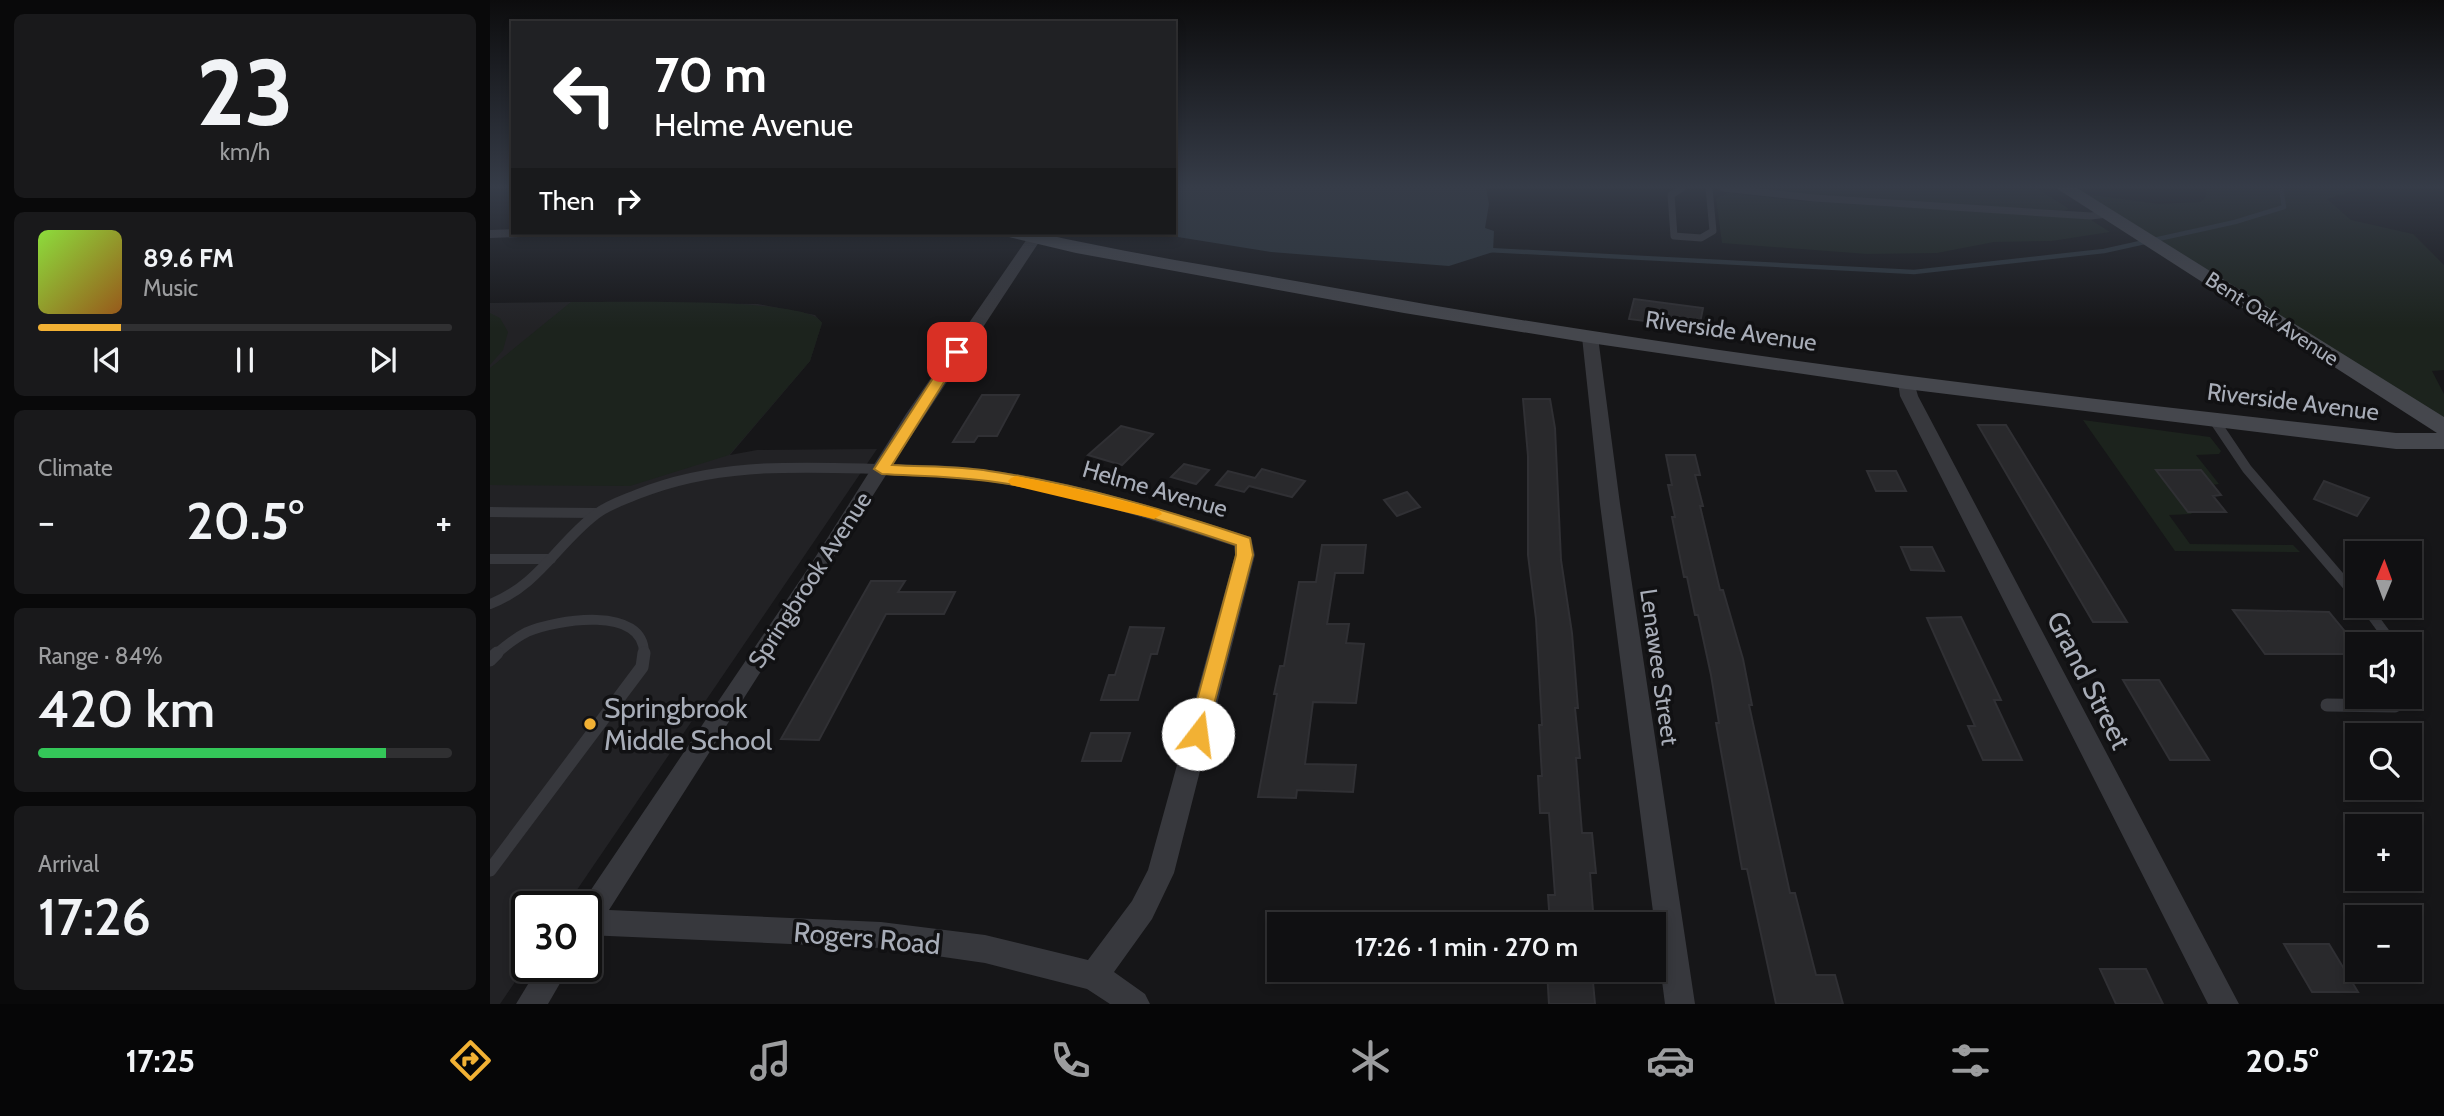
<!DOCTYPE html>
<meta charset="utf-8">
<style>
:root{--surface:#101012;--page:#19191b;--text:#f1f3f6;--muted:#9c9d9f;--line:#303032;--accent:#f2b134}
body{margin:0;font-family:Cabin,sans-serif;background:var(--page);color:var(--text);height:100vh;display:flex;flex-direction:column;font-size:26px;white-space:nowrap}
*{box-sizing:border-box;margin:0}
p{font-size:23px;color:var(--muted)}
.icon{flex:none;width:38px;height:38px;fill:none;stroke:currentColor;stroke-width:2;stroke-linecap:round;stroke-linejoin:round}
.map{position:relative;flex:1;overflow:hidden}
.drawer{display:flex;flex-direction:column;gap:14px;padding:14px;background:#09090a;width:490px}
.drawer>*{flex:none}
.top-card{position:absolute;left:21px;top:21px;width:665px;height:214px;border-radius:0px;box-shadow:0 4px 10px #0003,0 0 0 2px var(--line);background:#202124;color:#fff;overflow:hidden}
.needle{width:46px;rotate:1deg}
.buttons{position:absolute;left:1855px;top:541px;display:grid;gap:14px}
.buttons a{display:grid;place-items:center;width:77px;height:77px;border-radius:0px;background:var(--surface);box-shadow:0 4px 10px #0003,0 0 0 2px var(--line);font-size:35px}
.speed{position:absolute;left:21px;top:891px;display:flex;gap:14px;font-size:35px;font-weight:700;text-align:center}
.speed>*{display:grid;place-content:center;width:91px;height:91px;border-radius:50%;background:var(--surface);box-shadow:0 4px 10px #0003,0 0 0 2px var(--line);line-height:1}
.speed .limit{border:4px solid #111;border-radius:10px;background:#fff;color:#111}
.pin{position:absolute;display:grid;place-items:center;width:60px;height:60px;color:#fff;margin:-30px;border-radius:14px;box-shadow:0 4px 10px #0006}
.me{position:absolute;width:77px;margin:-38px;rotate:15deg;stroke-linejoin:round;filter:drop-shadow(0 0 5px #0008)}
.turn{display:flex;align-items:center;gap:24px;height:147px;padding:0 28px;font-size:32px}
.turn .icon{width:91px;height:91px;stroke-width:2.5}
.turn b{display:block;font-size:49px;line-height:60px}
.then{display:flex;align-items:center;height:66px;padding:0 28px;background:#0003;gap:14px;font-size:26px}
.big{font-size:52px;font-weight:600;line-height:1.1}
.drawer .tile{flex:1;display:flex;flex-direction:column;justify-content:center;gap:10px;min-width:0;padding:0 24px;border-radius:10px;background:var(--page)}
.drawer .dial{align-items:center;gap:0}
.dial b{font-size:91px;line-height:1}
.song{display:flex;align-items:center;gap:21px}
.cover{width:84px;height:84px;border-radius:10px;background:linear-gradient(135deg,hsl(90 70% 55%),hsl(30 70% 35%))}
.played{height:7px;border-radius:4px;background:linear-gradient(90deg,var(--accent) 20%,var(--line) 20%)}
.keys{display:flex;justify-content:space-around;direction:ltr}
.heat{display:flex;justify-content:space-between;align-items:center;font-size:38px;direction:ltr}
.charge{height:10px;border-radius:5px;background:linear-gradient(90deg,#34c759 84%,var(--line) 0)}
.trip{position:absolute;left:777px;top:912px;width:399px;height:70px;border-radius:0px;background:var(--surface);box-shadow:0 4px 10px #0003,0 0 0 2px var(--line);font-weight:600;line-height:70px;text-align:center}
.tab-bar{display:flex;height:112px;justify-content:space-around;align-items:center;background:#060607;color:var(--muted)}
.tab-bar .icon{width:49px;height:49px}
.tab-bar .selected{color:var(--accent)}
.tab-bar b{font-size:32px;color:var(--text)}
main{display:flex;flex:1;min-height:0}
.map>svg:first-child{display:block}
</style>
<main>
<section class="drawer">
<div class="tile dial"><b>23</b><p>km/h</p></div>
<div class="tile">
<div class="song"><i class="cover"></i><div><b>89.6 FM</b><p>Music</p></div></div>
<div class="played"></div>
<div class="keys"><svg class="icon" aria-label="previous" viewBox="0 0 24 24"><path d="M18 5L8 12l10 7zM5 5v14"/></svg><svg class="icon" aria-label="pause" viewBox="0 0 24 24"><path d="M8 5v14M16 5v14"/></svg><svg class="icon" aria-label="next" viewBox="0 0 24 24"><path d="M6 5l10 7-10 7zM19 5v14"/></svg></div>
</div>
<div class="tile"><p>Climate</p>
<div class="heat"><a>−</a><b class="big">20.5°</b><a>+</a></div>
</div>
<div class="tile"><p>Range · 84%</p><b class="big">420 km</b><div class="charge"></div></div>
<div class="tile"><p>Arrival</p><b class="big">17:26</b></div>
</section>
<div class="map">
<svg width="1954" height="1004" viewBox="0 0 1954 1004">
<rect width="100%" height="100%" fill="#161618"/>
<path fill="#222225" d="M 81,302 L 268,304 L 325,315 L 332,323 L 320,361 L 240,455 L 267,450 L 387,449 L 76,906 L 37,906 L 37,964 L 10,1004 L 0,1004 L 0,303 Z"/>
<g fill="#1c231d">
<path d="M 1256,188 L 1547,188 L 1579,209 L 1572,211 C 1467,204 1361,200 1256,188 Z"/>
<path d="M 1716,188 L 1873,188 L 1837,199 L 1861,220 L 1923,234 L 1954,265 L 1954,370 L 1942,371 L 1954,394 L 1954,420 L 1596,194 L 1669,204 L 1711,202 L 1716,196 Z"/>
<path d="M 1238,193 L 1310,201 L 1598,218 L 1620,232 L 1562,241 L 1504,242 L 1447,253 L 1377,254 L 1232,243 L 1226,198 Z"/>
<path d="M 81,302 C 116,303 321,296 332,323 L 320,361 L 239,455 L 140,486 L 0,485 L 0,368 Z"/>
<path d="M 0,313 L 10,318 L 18,332 L 13,350 L 0,365 Z"/>
<path d="M 1593,420 L 1720,437 L 1731,451 L 1729,454 L 1706,455 L 1729,484 L 1722,485 L 1711,470 L 1667,470 L 1702,514 L 1679,515 L 1700,544 L 1803,545 L 1810,552 L 1685,551 Z"/>
</g>
<path fill="#2c353c" d="M 684,188 L 996,188 L 999,204 L 995,228 L 1004,231 L 1003,252 L 959,266 L 781,252 L 663,233 L 684,233 Z"/>
<g fill="none" stroke-linecap="round" stroke-linejoin="round">
<path stroke="#2c353c" stroke-width="4.5" d="M 998,250 L 1424,272 L 1614,251 L 1745,222 L 1794,207 L 1791,188"/>
</g>
<g fill="#29292c" stroke="#303034" stroke-width="2">
<path d="M 1144,299 L 1213,308 L 1209,328 L 1139,319 Z"/>
<path d="M 492,395 L 529,395 L 507,436 L 488,436 L 484,442 L 463,442 Z"/>
<path d="M 1033,399 L 1060,399 L 1065,428 L 1071,560 L 1082,633 L 1088,708 L 1085,708 L 1090,758 L 1086,758 L 1092,833 L 1102,833 L 1106,873 L 1100,873 L 1104,924 L 1060,924 L 1058,895 L 1065,895 L 1059,813 L 1050,813 L 1048,776 L 1052,776 L 1049,725 L 1052,725 L 1046,619 L 1038,555 L 1038,456 Z"/>
<path d="M 1488,425 L 1516,425 L 1637,622 L 1603,622 Z"/>
<path d="M 631,426 L 663,434 L 632,465 L 598,455 Z"/>
<path d="M 1176,455 L 1205,455 L 1210,475 L 1205,475 L 1213,506 L 1210,506 L 1230,590 L 1233,590 L 1253,659 L 1262,705 L 1259,705 L 1300,893 L 1305,893 L 1326,975 L 1345,975 L 1353,1004 L 1286,1004 L 1257,869 L 1252,869 L 1226,723 L 1229,723 L 1221,675 L 1208,615 L 1205,615 L 1197,577 L 1194,577 L 1182,517 L 1185,517 L 1178,485 L 1182,485 Z"/>
<path d="M 694,464 L 719,470 L 706,484 L 681,477 Z"/>
<path d="M 772,469 L 815,481 L 802,497 L 759,486 L 754,492 L 726,485 L 738,471 L 765,478 Z"/>
<path d="M 1666,470 L 1711,470 L 1731,495 L 1723,496 L 1736,512 L 1698,512 Z"/>
<path d="M 1377,471 L 1406,471 L 1416,491 L 1386,491 Z"/>
<path d="M 1834,481 L 1879,498 L 1867,516 L 1824,499 Z"/>
<path d="M 917,492 L 930,507 L 907,516 L 894,500 Z"/>
<path d="M 832,545 L 876,545 L 873,573 L 845,573 L 837,624 L 859,624 L 856,643 L 874,644 L 866,703 L 823,702 L 815,764 L 866,765 L 863,792 L 807,790 L 806,798 L 768,797 L 787,694 L 784,694 L 790,666 L 794,666 L 809,582 L 826,582 Z"/>
<path d="M 1411,547 L 1442,547 L 1454,571 L 1421,570 Z"/>
<path d="M 381,581 L 415,581 L 408,592 L 465,592 L 454,614 L 396,614 L 329,740 L 291,739 Z"/>
<path d="M 1743,610 L 1839,612 L 1867,646 L 1867,654 L 1775,654 Z"/>
<path d="M 1471,617 L 1511,700 L 1504,700 L 1532,760 L 1493,760 L 1478,726 L 1485,726 L 1437,618 Z"/>
<path d="M 640,627 L 674,628 L 667,654 L 661,654 L 648,700 L 611,700 L 619,675 L 625,675 Z"/>
<path d="M 1633,680 L 1669,680 L 1719,760 L 1680,760 Z"/>
<path d="M 601,733 L 640,733 L 631,761 L 592,761 Z"/>
<path d="M 1794,944 L 1839,944 L 1868,992 L 1822,992 Z"/>
<path d="M 1610,969 L 1656,969 L 1673,1004 L 1626,1004 Z"/>
<path d="M 1057,971 L 1102,971 L 1105,1004 L 1059,1004 Z"/>
</g>
<g fill="none" stroke-linecap="round" stroke-linejoin="round">
<g stroke="#37383d" stroke-width="7">
<path d="M 1192,188 L 1181,195 L 1184,236 L 1211,238 L 1223,231 L 1219,188"/>
<path d="M 1233,188 L 1324,198 L 1601,216 L 1618,214"/>
</g>
<g stroke="#37383d" stroke-width="10">
<path d="M 1724,420 L 1757,469 L 1867,597"/>
<path d="M 0,512 L 106,513"/>
<path d="M 0,559 L 61,559"/>
<path d="M 0,604 C 48,586 67,544 105,515 C 117,505 134,500 148,494 C 227,462 309,467 392,469"/>
<path d="M 1875,606 L 1903,644"/>
<path d="M 5,655 C 15,646 25,638 37,632 C 65,620 156,604 154,655"/>
</g>
<g stroke="#37383d" stroke-width="13">
<path d="M 0,660 L 7,653"/>
<path d="M 1837,705 L 1905,706 L 1927,693 L 1920,676"/>
<path d="M 0,870 L 152,667 L 154,653"/>
</g>
<g fill="#37383d" fill-rule="evenodd">
<path d="M 23,229 L 23,233 L 38,233 L 31,237 L 0,238 L 0,230 Z"/>
<path d="M 544,235 L 551,239 L 403,464 C 430,465 457,465 484,468 C 579,479 671,509 761,537 L 765,555 L 684,873 L 662,919 L 624,972 L 655,994 L 660,1004 L 620,1004 L 597,989 L 495,963 L 391,948 L 96,935 L 96,906 L 90,906 L 321,564 L 416,414 L 539,236 ZM 396,475 C 427,477 458,476 488,480 C 576,492 660,519 744,546 L 745,555 L 658,870 L 642,901 L 598,960 L 495,935 L 391,922 L 119,910 Z"/>
<path d="M 1100,332 L 1108,337 L 1130,504 L 1205,1004 L 1175,1004 L 1110,504 L 1092,337 Z"/>
<path d="M 1416,377 L 1424,382 L 1428,396 L 1749,1004 L 1718,1004 L 1410,396 L 1408,382 Z"/>
<path d="M 49,966 L 80,966 L 58,1004 L 26,1004 Z"/>
</g>
<path fill="#45474d" fill-rule="evenodd" d="M 1566,188 L 1587,188 L 1954,417 L 1954,449 L 1906,449 L 1800,436 L 1416,389 L 1100,343 L 914,313 L 586,253 L 519,237 L 517,233 L 549,233 C 643,254 739,269 834,286 C 1189,351 1548,394 1906,433 L 1947,433 Z"/>
</g>
<linearGradient id="sky" x2="0" y2="1"><stop stop-color="#0c0c0d"/><stop offset="0.57" stop-color="#363c48"/><stop offset="1" stop-color="#363c48" stop-opacity="0"/></linearGradient>
<rect width="1954" height="328" fill="url(#sky)"/>
<path fill="#f2b134" stroke="#9d7322" stroke-width="2" d="M 467,348 L 473,352 L 402,465 C 434,467 467,466 499,471 C 588,484 676,510 760,538 L 763,555 L 715,739 L 708,742 L 701,739 L 698,734 L 746,555 L 746,545 C 666,518 582,492 498,481 C 463,476 427,476 392,474 L 384,469 L 460,352 Z"/>
<path fill="#f59e0b" d="M 526,476 L 575,486 L 669,510 L 672,514 L 664,519 L 521,485 L 518,481 L 521,478 Z"/>
<circle fill="#f2b134" stroke="#111113" stroke-width="2.5" cx="100" cy="724" r="7"/>
<g text-anchor="middle" stroke-width="7" stroke-linejoin="round" paint-order="stroke">
<g font-size="21" fill="#a8adb8" stroke="#111113">
<text transform="translate(1782 319) rotate(33)" y="7">Bent Oak Avenue</text>
</g>
<g font-size="24" fill="#a8adb8" stroke="#111113">
<text transform="translate(1241 331) rotate(8)" y="8">Riverside Avenue</text>
<text transform="translate(1803 402) rotate(7)" y="8">Riverside Avenue</text>
<text transform="translate(665 489) rotate(16)" y="8">Helme Avenue</text>
<text transform="translate(320 580) rotate(-57)" y="8">Springbrook Avenue</text>
<text transform="translate(1169 667) rotate(82)" y="8">Lenawee Street</text>
</g>
<g font-size="28" fill="#a8adb8" stroke="#111113">
<text transform="translate(1599 680) rotate(63)" y="10">Grand Street</text>
<text transform="translate(377 938) rotate(5)" y="10">Rogers Road</text>
</g>
<g font-size="28" fill="#a8adb8" stroke="#111113" text-anchor="start">
<text x="114" y="718">Springbrook<tspan x="114" dy="32">Middle School</tspan></text>
</g>
</g>
</svg>
<div class="buttons">
<a><svg class="needle" viewBox="-14 -14 28 28"><path d="M0-13l5 13h-10z" fill="#e53935"/><path d="M0 13l5-13h-10z" fill="#9c9d9f"/></svg></a>
<a><svg class="icon" aria-label="sound" viewBox="0 0 24 24"><path d="M4 9h4l5-4v14l-5-4H4zM17 9q2 3 0 6"/></svg></a>
<a><svg class="icon" aria-label="search" viewBox="0 0 24 24"><circle cx="10" cy="10" r="6"/><path d="M15 15l6 6"/></svg></a>
<a>+</a>
<a>−</a>
</div>
<div class="speed"><div class="limit">30</div></div>
<div class="pin" style="left:467px;top:352px;background:#d93025"><svg class="icon" aria-label="arrive" viewBox="0 0 24 24"><path d="M6 21V4h12l-3 4 3 4H6"/></svg></div>
<svg class="me" style="left:708px;top:734px" viewBox="-20 -20 40 40"><circle r="19" fill="#fff"/><path d="M0-13L10 11 0 6-10 11z" fill="#f2b134"/></svg>
<div class="trip">17:26 · 1 min · 270 m</div>
<div class="top-card">
<div class="turn"><svg class="icon" aria-label="left" viewBox="0 0 24 24"><path d="M17 20v-9H6M10 6l-5 5 5 5"/></svg><div><b>70 m</b>Helme Avenue</div></div>
<div class="then">Then<svg class="icon" aria-label="right" viewBox="0 0 24 24"><path d="M7 20v-9h11M14 6l5 5-5 5"/></svg></div>
</div>
</div>
</main>
<nav class="tab-bar">
<b>17:25</b>
<svg class="icon selected" aria-label="directions" viewBox="0 0 24 24"><path d="M12 3l9 9-9 9-9-9zM9 14v-3h6M13 9l2 2-2 2"/></svg>
<svg class="icon" aria-label="music" viewBox="0 0 24 24"><path d="M9 18V5l10-2v13"/><circle cx="6" cy="18" r="3"/><circle cx="16" cy="16" r="3"/></svg>
<svg class="icon" aria-label="phone" viewBox="0 0 24 24"><path d="M5 4h4l2 5-3 2q2 4 5 5l2-3 5 2v4C11 20 4 13 5 4z"/></svg>
<svg class="icon" aria-label="climate" viewBox="0 0 24 24"><path d="M12 3v18M4 7l16 10M4 17L20 7"/></svg>
<svg class="icon" aria-label="car" viewBox="0 0 24 24"><path d="M5 17H2v-5l4-1 3-4h7l3 4 3 1v5h-3M9 17h6M6 11h13"/><circle cx="7" cy="17" r="2"/><circle cx="17" cy="17" r="2"/></svg>
<svg class="icon" aria-label="filters" viewBox="0 0 24 24"><path d="M4 7h16M4 17h16"/><circle cx="9" cy="7" r="2"/><circle cx="15" cy="17" r="2"/></svg>
<b>20.5°</b>
</nav>
